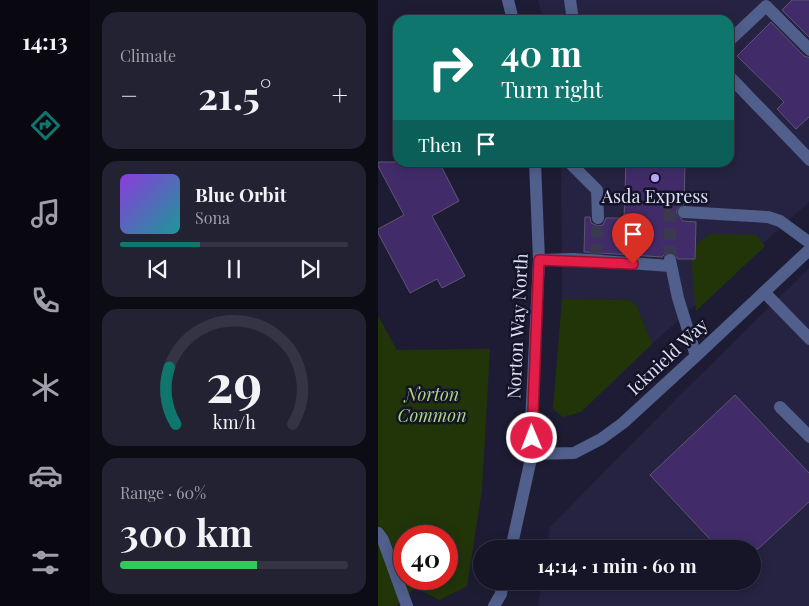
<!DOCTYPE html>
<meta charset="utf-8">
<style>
:root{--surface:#161527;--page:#232233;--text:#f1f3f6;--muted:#9e9fa7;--line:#353444;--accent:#0f766e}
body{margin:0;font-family:"Playfair Display",serif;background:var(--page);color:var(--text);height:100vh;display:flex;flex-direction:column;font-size:19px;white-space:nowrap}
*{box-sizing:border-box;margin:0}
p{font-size:16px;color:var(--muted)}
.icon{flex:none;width:28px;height:28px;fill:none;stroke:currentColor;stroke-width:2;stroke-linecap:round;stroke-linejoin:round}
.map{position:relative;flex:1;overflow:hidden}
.drawer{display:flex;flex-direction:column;gap:12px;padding:12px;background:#0c0c15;width:288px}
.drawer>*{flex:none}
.top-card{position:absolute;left:15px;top:15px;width:341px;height:152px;border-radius:15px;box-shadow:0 2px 12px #0003,0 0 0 1px var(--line);background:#0f766e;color:#fff;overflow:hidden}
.speed{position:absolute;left:15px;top:525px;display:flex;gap:10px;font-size:25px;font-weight:700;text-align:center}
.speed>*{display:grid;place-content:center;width:65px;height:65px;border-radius:50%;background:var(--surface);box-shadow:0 2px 12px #0003,0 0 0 1px var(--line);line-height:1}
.speed .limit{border:8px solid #d22;background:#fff;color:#111}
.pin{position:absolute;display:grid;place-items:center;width:42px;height:42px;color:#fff;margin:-51px -21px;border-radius:50% 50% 50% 0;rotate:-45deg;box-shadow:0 0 5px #0007}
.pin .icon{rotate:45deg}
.me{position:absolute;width:55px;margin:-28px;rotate:359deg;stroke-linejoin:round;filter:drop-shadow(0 0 4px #0008)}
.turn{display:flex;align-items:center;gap:18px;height:105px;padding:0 25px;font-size:22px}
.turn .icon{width:65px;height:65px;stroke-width:2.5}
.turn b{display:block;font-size:35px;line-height:42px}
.then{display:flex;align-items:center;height:48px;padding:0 25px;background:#0003;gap:10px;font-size:19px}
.big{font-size:38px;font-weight:700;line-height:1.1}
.drawer .tile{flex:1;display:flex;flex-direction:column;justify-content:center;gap:8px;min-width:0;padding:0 18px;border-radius:15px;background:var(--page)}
.drawer .dial{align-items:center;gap:0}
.dial svg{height:130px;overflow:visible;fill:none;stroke:var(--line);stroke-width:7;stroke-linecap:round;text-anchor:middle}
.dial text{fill:var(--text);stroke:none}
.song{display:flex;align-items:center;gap:15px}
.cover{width:60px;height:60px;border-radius:8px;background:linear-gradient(135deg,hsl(270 70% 55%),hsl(180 70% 35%))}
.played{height:5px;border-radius:2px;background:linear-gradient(90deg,var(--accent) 35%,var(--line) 35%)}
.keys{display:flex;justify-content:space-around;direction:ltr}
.heat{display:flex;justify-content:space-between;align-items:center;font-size:28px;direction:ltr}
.charge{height:8px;border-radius:4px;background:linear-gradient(90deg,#34c759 60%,var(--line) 0)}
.trip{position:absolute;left:95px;top:540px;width:288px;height:50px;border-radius:25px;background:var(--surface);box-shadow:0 2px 12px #0003,0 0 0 1px var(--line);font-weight:700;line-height:50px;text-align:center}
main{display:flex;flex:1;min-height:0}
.menu{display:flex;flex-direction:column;width:90px;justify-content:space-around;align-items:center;background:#090810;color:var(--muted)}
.menu .icon{width:35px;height:35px}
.menu .on{color:var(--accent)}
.menu b{font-size:22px;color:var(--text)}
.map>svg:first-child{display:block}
</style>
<main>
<nav class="menu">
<b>14:13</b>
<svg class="icon on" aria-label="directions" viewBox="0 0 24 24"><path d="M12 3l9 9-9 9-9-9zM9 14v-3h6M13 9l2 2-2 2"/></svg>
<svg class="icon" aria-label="music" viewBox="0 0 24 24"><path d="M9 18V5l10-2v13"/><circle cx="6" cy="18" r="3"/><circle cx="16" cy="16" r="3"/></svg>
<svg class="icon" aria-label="phone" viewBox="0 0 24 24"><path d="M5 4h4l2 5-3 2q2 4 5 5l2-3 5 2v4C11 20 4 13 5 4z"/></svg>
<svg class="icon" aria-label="climate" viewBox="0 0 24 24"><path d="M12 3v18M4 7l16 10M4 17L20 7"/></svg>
<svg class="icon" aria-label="car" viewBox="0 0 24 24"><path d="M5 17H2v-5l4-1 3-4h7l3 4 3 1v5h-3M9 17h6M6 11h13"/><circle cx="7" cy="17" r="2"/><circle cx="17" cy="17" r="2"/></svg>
<svg class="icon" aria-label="filters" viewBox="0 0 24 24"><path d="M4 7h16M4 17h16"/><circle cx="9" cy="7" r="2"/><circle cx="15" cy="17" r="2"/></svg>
</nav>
<section class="drawer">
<div class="tile"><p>Climate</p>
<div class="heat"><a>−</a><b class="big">21.5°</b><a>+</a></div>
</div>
<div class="tile">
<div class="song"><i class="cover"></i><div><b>Blue Orbit</b><p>Sona</p></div></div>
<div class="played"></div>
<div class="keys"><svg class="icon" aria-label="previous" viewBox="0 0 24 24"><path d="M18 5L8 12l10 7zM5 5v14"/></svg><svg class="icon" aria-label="pause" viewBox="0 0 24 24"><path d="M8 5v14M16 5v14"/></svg><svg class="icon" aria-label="next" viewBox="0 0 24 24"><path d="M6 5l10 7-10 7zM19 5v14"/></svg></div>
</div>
<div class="tile dial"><svg viewBox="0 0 100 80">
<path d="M14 69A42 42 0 1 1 86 69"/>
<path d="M14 69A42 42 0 0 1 10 34" stroke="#0f766e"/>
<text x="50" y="56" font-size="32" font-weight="700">29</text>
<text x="50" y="72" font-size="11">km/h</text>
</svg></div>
<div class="tile"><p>Range · 60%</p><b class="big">300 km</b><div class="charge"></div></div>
</section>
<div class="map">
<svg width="432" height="606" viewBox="0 0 432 606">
<rect width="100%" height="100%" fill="#1d1c34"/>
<g fill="#252341">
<path d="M 160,0 L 431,0 L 431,202 L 274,344 L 258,304 L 251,300 L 184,299 L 183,163 L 351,162 L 351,20 L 165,20 Z"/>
<path d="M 431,268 L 431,606 L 160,606 L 164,581 L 374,581 L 374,549 L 169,549 L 172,527 L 303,394 Z"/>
</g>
<g fill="#223509" fill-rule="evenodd">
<path d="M 332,234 L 378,235 L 387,246 L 318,311 L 312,249 Z"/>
<path d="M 184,299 L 251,300 L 258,304 L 274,344 L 203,412 L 185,417 L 175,409 Z"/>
<path d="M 0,316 L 19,350 L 112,349 L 104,490 L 89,586 L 62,600 L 37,588 L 18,606 L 0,606 ZM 26,536 L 69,536 L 69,579 L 26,579 Z"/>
</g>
<g fill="#412c69" stroke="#5d5571">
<path d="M 414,0 L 432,0 L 432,38 L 404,10 Z"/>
<path d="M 393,22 L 426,56 L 432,58 L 432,116 L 418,129 L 399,109 L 406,102 L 359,56 Z"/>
<path d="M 0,162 L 61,162 L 81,201 L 54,216 L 87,276 L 64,288 L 59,279 L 32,293 L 0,233 L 0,229 L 26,215 L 0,166 Z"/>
<path d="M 248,163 L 307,164 L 306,204 L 300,207 L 298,212 L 305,221 L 318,222 L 317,259 L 300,259 L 294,252 L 287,254 L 284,257 L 206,252 L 207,217 L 212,217 L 213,223 L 220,226 L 225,225 L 228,218 L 246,218 Z"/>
<path d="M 357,395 L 432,474 L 432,501 L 380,549 L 341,549 L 272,475 Z"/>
</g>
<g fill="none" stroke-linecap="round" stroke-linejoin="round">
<g stroke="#3a3950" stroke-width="12" stroke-dasharray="12 6" stroke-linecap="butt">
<path d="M 218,256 L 220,218"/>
<path d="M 292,258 L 292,211 L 306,212"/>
</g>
<g stroke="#505f8b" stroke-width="12">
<path d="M 130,0 L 135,20"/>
<path d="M 192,0 L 195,20"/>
<path d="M 351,41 L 388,6 L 432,50"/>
<path d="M 351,76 L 432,160"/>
<path d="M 191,162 L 219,190 L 220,218"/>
<path d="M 306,212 L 390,217 L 402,221 L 432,243"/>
<path d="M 161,260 L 196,259 L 292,266"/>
<path d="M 292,260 L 300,298 L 318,356"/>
<path d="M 386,292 L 432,339"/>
<path d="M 402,407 L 432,437"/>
<path d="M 154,454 L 196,453 L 223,439 L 245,423 L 318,356 L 432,249"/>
<path d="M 0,533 L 5,540 L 29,606"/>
<path d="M 133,549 L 154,454 L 153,423 L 161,260 L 157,162"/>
<path d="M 116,606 L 123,594 L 125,581"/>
</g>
</g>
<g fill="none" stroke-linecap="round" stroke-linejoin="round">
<defs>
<path id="route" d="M 154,438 L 161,260 L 255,264"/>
</defs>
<use href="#route" stroke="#92132f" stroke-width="12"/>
<use href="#route" stroke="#e11d48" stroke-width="9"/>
</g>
<circle fill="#b9aaf7" stroke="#14132a" stroke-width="2" cx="277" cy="178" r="5"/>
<g text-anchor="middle" stroke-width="5" stroke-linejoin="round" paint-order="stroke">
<g font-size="18" fill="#dfe0f0" stroke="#14132a">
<text x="277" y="203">Asda Express</text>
</g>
<g font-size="18" fill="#dfe0f0" stroke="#14132a">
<text transform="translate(140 326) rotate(-87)" y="6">Norton Way North</text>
<text transform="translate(290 357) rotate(-43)" y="6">Icknield Way</text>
</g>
<g font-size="18" font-style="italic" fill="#a9d778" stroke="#14132a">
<text x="54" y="401">Norton<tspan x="54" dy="21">Common</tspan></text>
</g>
</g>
</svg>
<div class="speed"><div class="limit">40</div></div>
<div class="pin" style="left:255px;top:264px;background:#d93025"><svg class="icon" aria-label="arrive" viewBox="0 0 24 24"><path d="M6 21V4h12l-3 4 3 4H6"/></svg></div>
<svg class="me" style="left:154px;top:438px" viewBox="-20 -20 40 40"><circle r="17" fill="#e11d48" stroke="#fff" stroke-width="3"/><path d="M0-11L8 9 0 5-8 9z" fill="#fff"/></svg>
<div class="trip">14:14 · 1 min · 60 m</div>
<div class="top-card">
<div class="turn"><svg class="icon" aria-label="right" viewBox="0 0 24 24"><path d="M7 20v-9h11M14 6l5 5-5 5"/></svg><div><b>40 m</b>Turn right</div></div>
<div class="then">Then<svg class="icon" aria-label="arrive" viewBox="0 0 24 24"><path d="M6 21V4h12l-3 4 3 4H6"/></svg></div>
</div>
</div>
</main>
